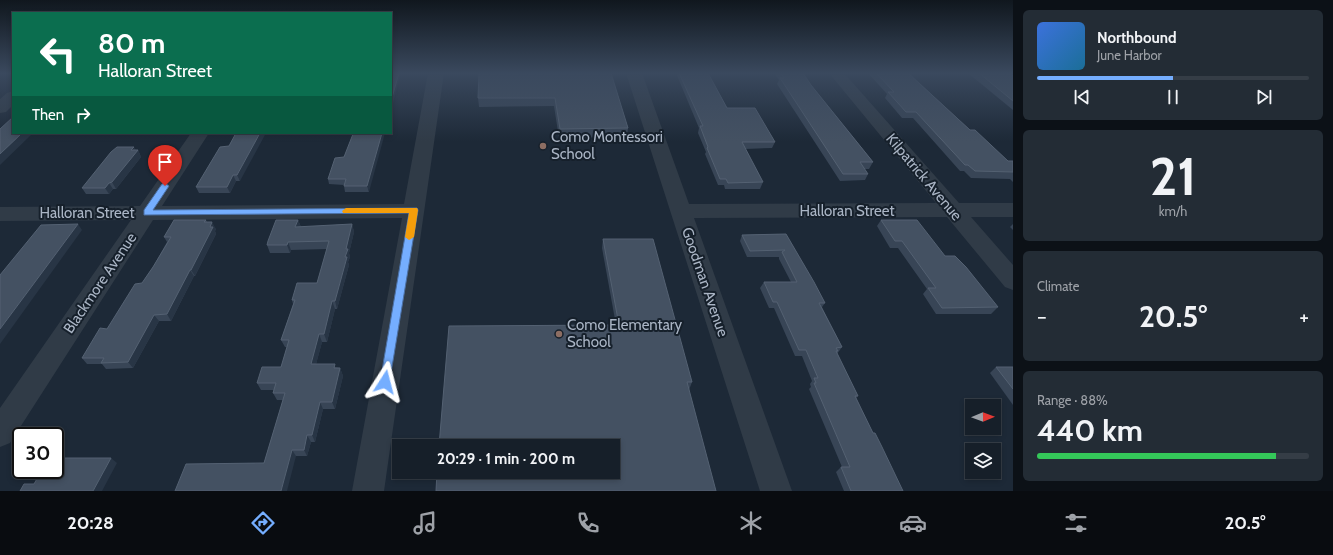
<!DOCTYPE html>
<meta charset="utf-8">
<style>
:root{--surface:#161f29;--page:#232c35;--text:#f1f3f6;--muted:#9ea2a8;--line:#353d46;--accent:#75aeff}
body{margin:0;font-family:Cabin,sans-serif;background:var(--page);color:var(--text);height:100vh;display:flex;flex-direction:column;font-size:15px;white-space:nowrap}
*{box-sizing:border-box;margin:0}
p{font-size:13px;color:var(--muted)}
.icon{flex:none;width:22px;height:22px;fill:none;stroke:currentColor;stroke-width:2;stroke-linecap:round;stroke-linejoin:round}
.map{position:relative;flex:1;overflow:hidden}
.side{display:flex;flex-direction:column;gap:10px;padding:10px;background:#0c1117;width:320px}
.side>*{flex:none}
.banner{position:absolute;left:12px;top:12px;width:380px;height:122px;border-radius:0px;box-shadow:0 2px 6px #0003,0 0 0 1px var(--line);background:#0b6e4f;color:#fff;overflow:hidden}
.needle{width:26px;rotate:89deg}
.tools{position:absolute;left:965px;top:399px;display:grid;gap:8px}
.tools a{display:grid;place-items:center;width:36px;height:36px;border-radius:0px;background:var(--surface);box-shadow:0 2px 6px #0003,0 0 0 1px var(--line);font-size:20px}
.speed{position:absolute;left:12px;top:427px;display:flex;gap:8px;font-size:20px;font-weight:700;text-align:center}
.speed>*{display:grid;place-content:center;width:52px;height:52px;border-radius:50%;background:var(--surface);box-shadow:0 2px 6px #0003,0 0 0 1px var(--line);line-height:1}
.speed .limit{border:2px solid #111;border-radius:6px;background:#fff;color:#111}
.pin{position:absolute;display:grid;place-items:center;width:34px;height:34px;color:#fff;margin:-41px -17px;border-radius:50% 50% 50% 0;rotate:-45deg;box-shadow:0 0 4px #0007}
.pin .icon{rotate:45deg}
.me{position:absolute;width:44px;margin:-22px;rotate:9deg;stroke-linejoin:round;filter:drop-shadow(0 0 3px #0008)}
.turn{display:flex;align-items:center;gap:14px;height:84px;padding:0 20px;font-size:18px}
.turn .icon{width:52px;height:52px;stroke-width:2.5}
.turn b{display:block;font-size:28px;line-height:34px}
.then{display:flex;align-items:center;height:38px;padding:0 20px;background:#0003;gap:8px;font-size:15px}
.big{font-size:30px;font-weight:800;line-height:1.1}
.side .tile{flex:1;display:flex;flex-direction:column;justify-content:center;gap:6px;min-width:0;padding:0 14px;border-radius:6px;background:var(--page)}
.side .dial{align-items:center;gap:0}
.dial b{font-size:52px;line-height:1}
.song{display:flex;align-items:center;gap:12px}
.cover{width:48px;height:48px;border-radius:6px;background:linear-gradient(135deg,hsl(220 70% 55%),hsl(200 70% 35%))}
.played{height:4px;border-radius:2px;background:linear-gradient(90deg,var(--accent) 50%,var(--line) 50%)}
.keys{display:flex;justify-content:space-around;direction:ltr}
.heat{display:flex;justify-content:space-between;align-items:center;font-size:22px;direction:ltr}
.charge{height:6px;border-radius:3px;background:linear-gradient(90deg,#34c759 88%,var(--line) 0)}
.trip{position:absolute;left:392px;top:439px;width:228px;height:40px;border-radius:0px;background:var(--surface);box-shadow:0 2px 6px #0003,0 0 0 1px var(--line);font-weight:800;line-height:40px;text-align:center}
.dock{display:flex;height:64px;justify-content:space-around;align-items:center;background:#090c10;color:var(--muted)}
.dock .icon{width:28px;height:28px}
.dock .on{color:var(--accent)}
.dock b{font-size:18px;color:var(--text)}
main{display:flex;flex:1;min-height:0}
.map>svg:first-child{display:block}
</style>
<main>
<div class="map">
<svg width="1013" height="491" viewBox="0 0 1013 491">
<rect width="100%" height="100%" fill="#1d2937"/>
<g fill="none" stroke-linecap="round" stroke-linejoin="round">
<g fill="#303b47" fill-rule="evenodd">
<path d="M 428,73 L 444,73 L 384,491 L 352,491 L 402,218 L 153,220 L 10,443 L 0,447 L 0,408 L 131,220 L 0,221 L 0,207 L 140,206 L 191,133 L 209,133 L 162,206 L 404,204 Z"/>
<path d="M 626,73 L 642,73 L 689,204 L 936,203 L 829,73 L 844,73 L 959,203 L 1013,203 L 1013,217 L 971,217 L 1013,265 L 1013,290 L 1005,287 L 947,217 L 694,218 L 792,491 L 760,491 Z"/>
<path d="M 13,91 L 13,105 L 6,112 L 0,113 L 0,99 L 7,93 Z"/>
</g>
</g>
<g fill="#384556">
<path d="M 611,73 L 628,128 L 627,137 L 559,138 L 554,106 L 479,107 L 478,98 Z"/>
<path d="M 676,73 L 708,73 L 727,108 L 775,142 L 772,148 L 745,149 L 763,182 L 760,189 L 725,189 L 724,185 L 718,185 L 705,154 L 706,152 L 698,133 L 699,128 Z"/>
<path d="M 774,73 L 803,73 L 811,85 L 873,162 L 869,169 L 864,169 L 868,174 L 865,180 L 840,181 L 777,84 L 779,80 Z"/>
<path d="M 868,73 L 911,73 L 909,73 L 970,130 L 1008,161 L 1013,161 L 1013,182 L 1010,179 L 971,178 L 964,171 L 960,171 L 913,118 L 902,118 L 885,98 L 887,94 Z"/>
<path d="M 968,73 L 1009,73 L 1013,76 L 1013,110 Z"/>
<path d="M 359,134 L 369,192 L 345,192 L 344,186 L 344,185 L 329,184 L 328,179 L 344,157 Z"/>
<path d="M 229,146 L 240,181 L 236,181 L 230,193 L 199,193 L 196,187 Z"/>
<path d="M 136,150 L 138,150 L 141,157 L 116,189 L 113,189 L 109,194 L 86,194 L 82,188 Z"/>
<path d="M 206,220 L 207,222 L 216,229 L 215,231 L 216,234 L 195,276 L 194,276 L 171,321 L 159,321 L 133,368 L 106,369 L 102,364 L 87,364 L 82,358 L 107,329 L 142,283 L 153,267 L 167,242 L 164,237 Z"/>
<path d="M 298,220 L 301,227 L 352,224 L 354,232 L 349,253 L 350,257 L 348,262 L 349,265 L 337,309 L 335,309 L 327,342 L 322,342 L 316,364 L 340,368 L 343,376 L 335,409 L 323,409 L 315,442 L 311,442 L 307,456 L 296,456 L 264,463 L 283,400 L 277,400 L 273,393 L 274,390 L 261,390 L 257,383 L 281,367 L 287,347 L 285,347 L 281,340 L 293,304 L 292,300 L 317,283 L 327,249 L 291,250 L 290,253 L 270,253 L 267,245 Z"/>
<path d="M 881,220 L 945,256 L 998,307 L 991,314 L 936,314 L 923,294 L 927,289 L 898,248 L 890,248 L 877,226 Z"/>
<path d="M 1013,224 L 1013,230 L 1010,227 Z"/>
<path d="M 786,234 L 825,303 L 822,307 L 842,347 L 837,354 L 858,396 L 856,398 L 873,433 L 903,491 L 844,491 L 836,472 L 841,467 L 842,467 L 809,389 L 811,387 L 810,384 L 812,381 L 802,356 L 795,356 L 774,308 L 769,308 L 760,288 L 764,282 L 791,282 L 779,259 L 779,257 L 747,257 L 740,241 L 742,235 Z"/>
<path d="M 603,239 L 692,382 L 689,390 L 616,325 L 602,248 Z"/>
<path d="M 996,367 L 1013,367 L 1013,405 L 990,373 Z"/>
</g>
<g fill="#283545">
<path d="M 399,73 L 401,73 L 391,110 L 391,101 Z"/>
<path d="M 22,133 L 33,133 L 0,165 L 0,154 Z"/>
<path d="M 260,133 L 266,133 L 240,181 L 237,175 Z"/>
<path d="M 382,133 L 385,133 L 369,192 L 367,186 Z"/>
<path d="M 134,147 L 137,152 L 138,150 L 141,157 L 116,189 L 112,182 Z"/>
<path d="M 233,175 L 236,181 L 230,193 L 227,187 Z"/>
<path d="M 109,183 L 113,189 L 109,194 L 105,188 Z"/>
<path d="M 298,220 L 301,227 L 295,227 Z"/>
<path d="M 212,222 L 216,229 L 215,231 L 216,234 L 195,276 L 191,270 Z"/>
<path d="M 78,224 L 82,230 L 0,344 L 0,329 Z"/>
<path d="M 352,224 L 354,232 L 349,253 L 350,257 L 348,262 L 349,265 L 337,309 L 335,301 L 345,257 L 346,249 Z"/>
<path d="M 288,242 L 291,250 L 290,253 L 287,245 Z"/>
<path d="M 190,270 L 194,276 L 171,321 L 167,314 Z"/>
<path d="M 332,301 L 335,309 L 327,342 L 324,334 Z"/>
<path d="M 154,315 L 159,321 L 133,368 L 128,362 Z"/>
<path d="M 319,334 L 322,342 L 314,372 L 311,364 Z"/>
<path d="M 340,368 L 343,376 L 335,409 L 332,402 Z"/>
<path d="M 320,402 L 323,409 L 315,442 L 312,435 Z"/>
<path d="M 307,435 L 311,442 L 307,456 L 304,450 Z"/>
<path d="M 292,450 L 296,456 L 287,491 L 281,491 Z"/>
<path d="M 111,458 L 117,463 L 102,491 L 93,491 Z"/>
</g>
<g fill="#445162" stroke="#546172">
<path d="M 391,73 L 399,73 L 391,101 Z"/>
<path d="M 479,73 L 611,73 L 628,128 L 560,129 L 555,98 L 478,98 Z"/>
<path d="M 679,73 L 708,73 L 727,108 L 755,108 L 775,142 L 742,142 L 763,182 L 728,183 L 726,179 L 720,179 L 707,148 L 708,147 L 700,126 L 703,126 Z"/>
<path d="M 780,73 L 803,73 L 811,85 L 873,162 L 860,162 L 868,174 L 843,174 L 780,78 L 784,78 Z"/>
<path d="M 876,73 L 908,73 L 970,130 L 975,130 L 1008,161 L 1013,161 L 1013,172 L 975,171 L 968,165 L 965,165 L 916,112 L 906,112 L 888,92 L 894,92 Z"/>
<path d="M 979,73 L 1009,73 L 1013,76 L 1013,101 Z"/>
<path d="M 13,117 L 13,133 L 22,133 L 0,154 L 0,129 Z"/>
<path d="M 236,133 L 260,133 L 237,175 L 233,175 L 227,187 L 196,187 L 220,147 L 229,146 Z"/>
<path d="M 359,133 L 382,133 L 367,186 L 344,186 L 346,179 L 328,179 L 335,158 L 344,157 L 353,134 L 359,134 Z"/>
<path d="M 117,147 L 134,147 L 131,150 L 138,150 L 112,182 L 109,183 L 105,188 L 82,188 L 111,152 Z"/>
<path d="M 174,220 L 206,220 L 204,222 L 212,222 L 210,227 L 213,227 L 191,270 L 190,270 L 167,314 L 154,315 L 128,362 L 101,363 L 104,358 L 82,358 L 100,328 L 107,329 L 135,284 L 142,283 L 153,267 L 171,237 L 164,237 Z"/>
<path d="M 276,220 L 298,220 L 295,227 L 352,224 L 346,249 L 348,249 L 345,257 L 347,257 L 335,301 L 332,301 L 324,334 L 319,334 L 311,364 L 335,364 L 334,368 L 340,368 L 332,402 L 320,402 L 312,435 L 307,435 L 304,450 L 292,450 L 281,491 L 175,491 L 186,464 L 264,463 L 285,393 L 273,393 L 276,383 L 257,383 L 262,367 L 281,367 L 289,340 L 281,340 L 295,300 L 292,300 L 297,283 L 317,283 L 329,241 L 288,242 L 287,245 L 267,245 L 268,241 Z"/>
<path d="M 881,220 L 917,220 L 945,256 L 955,256 L 966,267 L 998,307 L 942,308 L 928,288 L 936,288 L 902,241 L 895,241 Z"/>
<path d="M 78,224 L 32,286 L 0,329 L 0,275 L 41,225 Z"/>
<path d="M 786,234 L 814,282 L 825,303 L 819,303 L 842,347 L 836,348 L 838,351 L 836,351 L 858,396 L 855,396 L 873,433 L 875,433 L 882,447 L 903,491 L 851,491 L 841,467 L 850,467 L 814,383 L 816,383 L 814,378 L 818,378 L 806,350 L 799,350 L 777,302 L 773,302 L 764,282 L 797,282 L 782,252 L 785,250 L 750,251 L 742,235 Z"/>
<path d="M 603,239 L 653,239 L 692,382 L 687,382 L 716,491 L 436,491 L 437,472 L 613,472 L 613,446 L 439,446 L 449,326 L 619,325 Z"/>
<path d="M 996,367 L 1013,367 L 1013,389 Z"/>
<path d="M 61,458 L 111,458 L 93,491 L 20,491 L 24,484 L 34,484 L 42,470 L 55,470 L 55,464 L 57,464 Z"/>
</g>
<linearGradient id="sky" x2="0" y2="1"><stop stop-color="#10171e"/><stop offset="0.52" stop-color="#3a495e"/><stop offset="1" stop-color="#3a495e" stop-opacity="0"/></linearGradient>
<rect width="1013" height="141" fill="url(#sky)"/>
<path fill="#75aeff" stroke="#4c71a6" d="M 165,183 L 169,186 L 153,210 L 417,208 L 418,210 L 389,385 L 385,387 L 381,385 L 380,382 L 409,213 L 144,215 L 144,210 L 162,184 Z"/>
<path fill="#f59e0b" d="M 346,208 L 417,208 L 418,210 L 414,237 L 409,240 L 405,237 L 409,213 L 343,213 L 342,211 Z"/>
<g fill="#8d6e63" stroke="#16202b" stroke-width="1.5">
<circle cx="543" cy="146" r="4"/>
<circle cx="559" cy="334" r="4"/>
</g>
<g text-anchor="middle" stroke-width="4" stroke-linejoin="round" paint-order="stroke">
<g font-size="15" fill="#aab5c5" stroke="#16202b" text-anchor="start">
<text x="551" y="142">Como Montessori<tspan x="551" dy="17">School</tspan></text>
<text x="567" y="330">Como Elementary<tspan x="567" dy="17">School</tspan></text>
</g>
<g font-size="15" fill="#aab5c5" stroke="#16202b">
<text transform="translate(924 177) rotate(50)" y="5">Kilpatrick Avenue</text>
<text x="847" y="216">Halloran Street</text>
<text x="87" y="218">Halloran Street</text>
<text transform="translate(705 282) rotate(71)" y="5">Goodman Avenue</text>
<text transform="translate(100 283) rotate(-56)" y="5">Blackmore Avenue</text>
</g>
</g>
</svg>
<div class="tools">
<a><svg class="needle" viewBox="-14 -14 28 28"><path d="M0-13l5 13h-10z" fill="#e53935"/><path d="M0 13l5-13h-10z" fill="#9ea2a8"/></svg></a>
<a><svg class="icon" aria-label="layers" viewBox="0 0 24 24"><path d="M12 4l9 5-9 5-9-5zM3 14l9 5 9-5"/></svg></a>
</div>
<div class="speed"><div class="limit">30</div></div>
<div class="pin" style="left:165px;top:186px;background:#d93025"><svg class="icon" aria-label="arrive" viewBox="0 0 24 24"><path d="M6 21V4h12l-3 4 3 4H6"/></svg></div>
<svg class="me" style="left:385px;top:382px" viewBox="-20 -20 40 40"><path d="M0-17L14 15 0 8-14 15z" fill="#75aeff" stroke="#fff" stroke-width="4"/></svg>
<div class="trip">20:29 · 1 min · 200 m</div>
<div class="banner">
<div class="turn"><svg class="icon" aria-label="left" viewBox="0 0 24 24"><path d="M17 20v-9H6M10 6l-5 5 5 5"/></svg><div><b>80 m</b>Halloran Street</div></div>
<div class="then">Then<svg class="icon" aria-label="right" viewBox="0 0 24 24"><path d="M7 20v-9h11M14 6l5 5-5 5"/></svg></div>
</div>
</div>
<section class="side">
<div class="tile">
<div class="song"><i class="cover"></i><div><b>Northbound</b><p>June Harbor</p></div></div>
<div class="played"></div>
<div class="keys"><svg class="icon" aria-label="previous" viewBox="0 0 24 24"><path d="M18 5L8 12l10 7zM5 5v14"/></svg><svg class="icon" aria-label="pause" viewBox="0 0 24 24"><path d="M8 5v14M16 5v14"/></svg><svg class="icon" aria-label="next" viewBox="0 0 24 24"><path d="M6 5l10 7-10 7zM19 5v14"/></svg></div>
</div>
<div class="tile dial"><b>21</b><p>km/h</p></div>
<div class="tile"><p>Climate</p>
<div class="heat"><a>−</a><b class="big">20.5°</b><a>+</a></div>
</div>
<div class="tile"><p>Range · 88%</p><b class="big">440 km</b><div class="charge"></div></div>
</section>
</main>
<nav class="dock">
<b>20:28</b>
<svg class="icon on" aria-label="directions" viewBox="0 0 24 24"><path d="M12 3l9 9-9 9-9-9zM9 14v-3h6M13 9l2 2-2 2"/></svg>
<svg class="icon" aria-label="music" viewBox="0 0 24 24"><path d="M9 18V5l10-2v13"/><circle cx="6" cy="18" r="3"/><circle cx="16" cy="16" r="3"/></svg>
<svg class="icon" aria-label="phone" viewBox="0 0 24 24"><path d="M5 4h4l2 5-3 2q2 4 5 5l2-3 5 2v4C11 20 4 13 5 4z"/></svg>
<svg class="icon" aria-label="climate" viewBox="0 0 24 24"><path d="M12 3v18M4 7l16 10M4 17L20 7"/></svg>
<svg class="icon" aria-label="car" viewBox="0 0 24 24"><path d="M5 17H2v-5l4-1 3-4h7l3 4 3 1v5h-3M9 17h6M6 11h13"/><circle cx="7" cy="17" r="2"/><circle cx="17" cy="17" r="2"/></svg>
<svg class="icon" aria-label="filters" viewBox="0 0 24 24"><path d="M4 7h16M4 17h16"/><circle cx="9" cy="7" r="2"/><circle cx="15" cy="17" r="2"/></svg>
<b>20.5°</b>
</nav>
